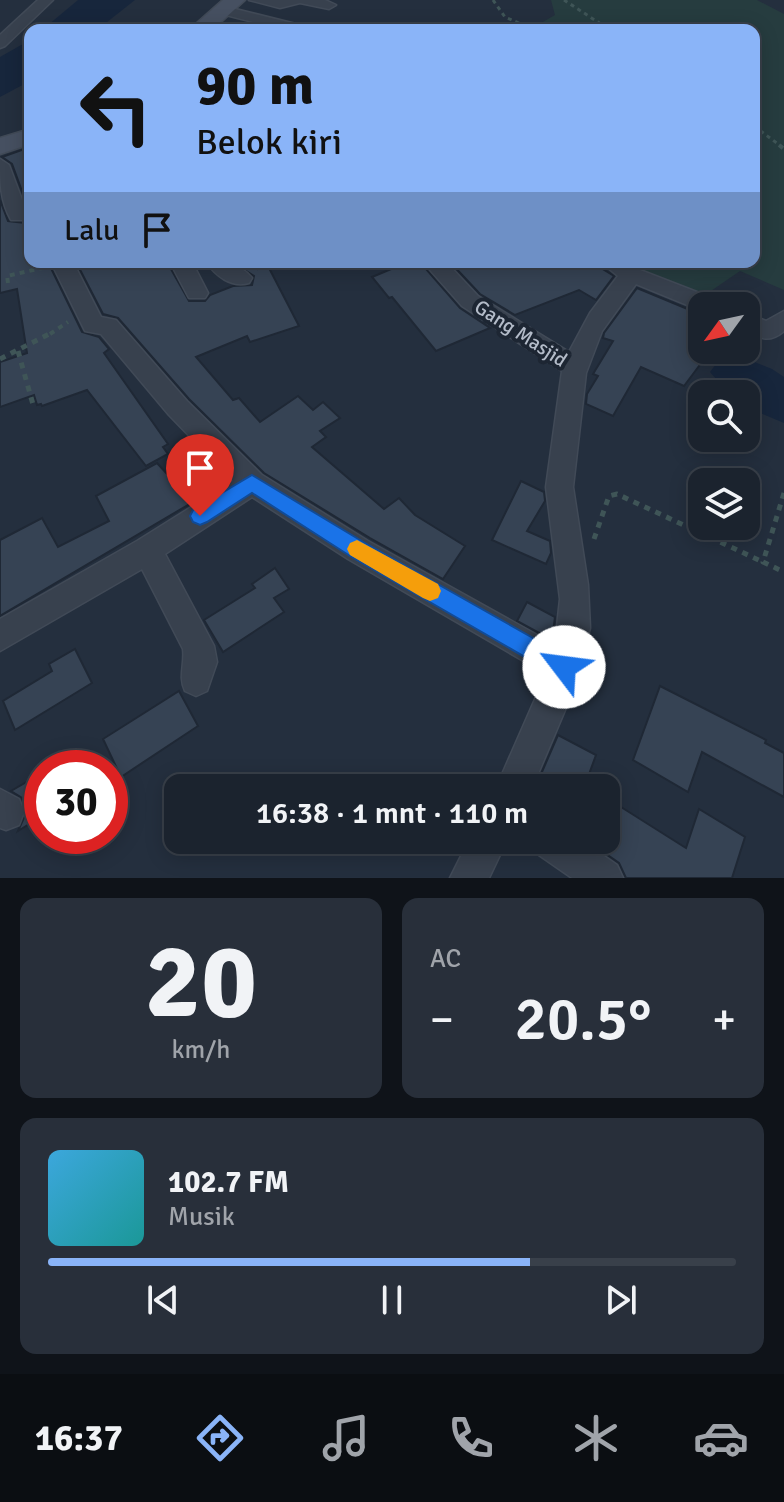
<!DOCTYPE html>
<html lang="id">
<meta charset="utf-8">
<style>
:root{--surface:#1b232e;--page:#282f3a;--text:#f1f3f6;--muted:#a0a4aa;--line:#39404a;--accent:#8ab4f8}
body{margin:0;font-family:Signika,sans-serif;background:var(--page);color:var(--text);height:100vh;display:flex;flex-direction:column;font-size:30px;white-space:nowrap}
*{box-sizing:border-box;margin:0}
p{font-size:26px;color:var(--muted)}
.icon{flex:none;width:44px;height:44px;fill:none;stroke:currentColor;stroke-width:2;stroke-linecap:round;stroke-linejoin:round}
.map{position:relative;height:878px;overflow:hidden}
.sheet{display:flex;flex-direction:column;gap:20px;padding:20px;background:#0f1319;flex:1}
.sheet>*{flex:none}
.banner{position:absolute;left:24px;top:24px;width:736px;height:244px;border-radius:16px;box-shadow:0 4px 20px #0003,0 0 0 2px var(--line);background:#8ab4f8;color:#111;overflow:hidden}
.needle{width:52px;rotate:237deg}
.fabs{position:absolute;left:688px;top:292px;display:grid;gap:16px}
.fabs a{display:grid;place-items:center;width:72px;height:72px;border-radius:16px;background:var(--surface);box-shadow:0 4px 20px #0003,0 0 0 2px var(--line);font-size:40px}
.speed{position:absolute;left:24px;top:750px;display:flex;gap:16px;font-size:40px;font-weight:700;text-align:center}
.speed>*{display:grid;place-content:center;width:104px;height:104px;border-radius:50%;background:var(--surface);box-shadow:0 4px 20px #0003,0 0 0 2px var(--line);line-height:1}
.speed .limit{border:12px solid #d22;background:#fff;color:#111}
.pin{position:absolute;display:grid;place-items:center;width:68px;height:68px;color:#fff;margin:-82px -34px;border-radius:50% 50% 50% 0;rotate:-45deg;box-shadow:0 0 8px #0007}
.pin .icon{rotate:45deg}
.me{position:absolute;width:88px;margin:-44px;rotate:300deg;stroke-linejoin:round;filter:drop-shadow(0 0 6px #0008)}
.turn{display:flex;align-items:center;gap:28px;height:168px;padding:0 40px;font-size:36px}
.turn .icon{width:104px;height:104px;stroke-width:2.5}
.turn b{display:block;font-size:56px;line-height:68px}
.then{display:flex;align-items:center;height:76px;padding:0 40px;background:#0003;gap:16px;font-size:30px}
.big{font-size:60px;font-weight:600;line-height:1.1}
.sheet .tile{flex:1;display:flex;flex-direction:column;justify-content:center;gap:12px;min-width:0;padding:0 28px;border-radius:16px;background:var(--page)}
.sheet .dial{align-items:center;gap:0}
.dial b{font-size:104px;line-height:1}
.song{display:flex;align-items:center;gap:24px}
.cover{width:96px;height:96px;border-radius:12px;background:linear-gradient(135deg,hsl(200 70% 55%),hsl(180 70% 35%))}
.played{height:8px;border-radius:4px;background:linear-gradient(90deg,var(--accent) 70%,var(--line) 70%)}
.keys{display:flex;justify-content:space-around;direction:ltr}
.heat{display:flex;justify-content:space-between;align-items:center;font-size:44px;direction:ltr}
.sheet .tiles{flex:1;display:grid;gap:20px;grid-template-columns:1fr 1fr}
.tile:last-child{grid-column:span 2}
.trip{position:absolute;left:164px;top:774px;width:456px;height:80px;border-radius:16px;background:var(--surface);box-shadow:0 4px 20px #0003,0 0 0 2px var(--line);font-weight:600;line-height:80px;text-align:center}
.tab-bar{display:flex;height:128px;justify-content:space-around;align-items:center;background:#0b0e12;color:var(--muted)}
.tab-bar .icon{width:56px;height:56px}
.tab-bar .on{color:var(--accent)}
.tab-bar b{font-size:36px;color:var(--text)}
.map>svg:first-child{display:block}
</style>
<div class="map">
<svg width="784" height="878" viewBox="0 0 784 878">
<rect width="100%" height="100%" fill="#242f3e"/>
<path fill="#263c3f" d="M 551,0 L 757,0 L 784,14 L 784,290 L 740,271 L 705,295 L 619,262 L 754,262 L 754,30 L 529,30 L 555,15 Z"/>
<g fill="#17263c">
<path d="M 78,0 L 135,0 L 97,30 L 42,30 Z"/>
<path d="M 30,40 L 30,81 L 0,97 L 0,57 Z"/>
<path d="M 726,351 L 772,369 L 784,377 L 784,423 L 746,407 L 746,394 L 707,392 L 716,379 L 710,372 Z"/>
</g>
<g fill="#364354" stroke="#1f2835" stroke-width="2">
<path d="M 30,147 L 30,213 L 12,164 L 2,157 Z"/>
<path d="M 0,200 L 8,221 L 25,223 L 30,218 L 30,262 L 48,262 L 82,332 L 99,337 L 109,349 L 104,353 L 168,444 L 163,447 L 168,454 L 146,466 L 87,390 L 42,406 L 41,404 L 37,405 L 34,395 L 0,407 L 0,362 L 27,353 L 17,289 L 0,293 Z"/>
<path d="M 76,262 L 167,262 L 189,301 L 205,301 L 210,295 L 233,286 L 252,285 L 254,276 L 232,262 L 255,262 L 258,269 L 268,266 L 299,326 L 250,342 L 247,336 L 196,357 L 233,400 L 239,398 L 260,422 L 298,396 L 313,410 L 323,402 L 340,418 L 320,431 L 326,437 L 312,447 L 384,509 L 399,498 L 415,515 L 465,546 L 443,579 L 370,538 L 264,473 L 189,399 L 118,318 L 103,314 Z"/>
<path d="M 408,262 L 420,262 L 460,308 L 490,328 L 436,351 L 392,297 L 389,298 L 372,277 Z"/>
<path d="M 450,262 L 591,262 L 614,276 L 596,300 L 579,290 L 515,315 L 480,294 Z"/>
<path d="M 637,288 L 702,315 L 702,362 L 684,386 L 641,367 L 613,416 L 586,404 L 587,394 L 598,376 L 593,374 L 613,341 L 603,338 L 604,333 Z"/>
<path d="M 157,463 L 193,502 L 0,616 L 0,540 L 42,518 L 58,547 L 109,521 L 96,496 Z"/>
<path d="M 521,481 L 544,492 L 545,501 L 527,531 L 550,541 L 551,553 L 546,564 L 492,540 Z"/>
<path d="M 275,568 L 289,589 L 274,598 L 284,612 L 223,652 L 204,620 L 255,588 L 252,584 Z"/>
<path d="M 527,602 L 555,617 L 552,640 L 517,621 Z"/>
<path d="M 75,649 L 92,683 L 15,730 L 3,701 L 52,671 L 49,664 Z"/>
<path d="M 660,686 L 766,740 L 765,743 L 784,753 L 784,797 L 702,752 L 688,792 L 633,760 Z"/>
<path d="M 179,691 L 198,726 L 121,777 L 103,739 Z"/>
<path d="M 558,735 L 596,755 L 584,788 L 535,788 Z"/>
<path d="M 42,773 L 42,816 L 18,831 L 27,811 L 22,798 L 11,791 Z"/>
<path d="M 621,807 L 686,848 L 699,809 L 745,837 L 732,878 L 626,878 L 619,863 L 586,840 L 606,840 L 606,824 L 612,828 Z"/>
</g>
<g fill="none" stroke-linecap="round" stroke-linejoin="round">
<defs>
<g id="street">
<path d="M 38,0 L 53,0 L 5,46 L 0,48 L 0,35 Z"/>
<path d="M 249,0 L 325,0 L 336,5 L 329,9 L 300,3 L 280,8 Z"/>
<path d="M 223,6 L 308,27 L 310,30 L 285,30 L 218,13 L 216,10 Z"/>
<path d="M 0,159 L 9,165 L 28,216 L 25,220 L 11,220 C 0,201 0,181 0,159 Z"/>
<path d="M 51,262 L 73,262 L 101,317 L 116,320 L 187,401 L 262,475 L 368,541 L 555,645 L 560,599 L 546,487 L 562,371 L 462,306 L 423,262 L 446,262 L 478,296 L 569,352 L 590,313 L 618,276 L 601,262 L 627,262 L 640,270 L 720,301 L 723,306 L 702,306 L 702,311 L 636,284 L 602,331 L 586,373 L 573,487 L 588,585 L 590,628 L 574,689 L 532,788 L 496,788 L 546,674 L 348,559 L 252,497 L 165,554 L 214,646 L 217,662 L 207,691 L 196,696 L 185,691 C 178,676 185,665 183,649 L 142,569 L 0,651 L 0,619 L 137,541 L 233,481 L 169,415 L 101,334 L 85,331 Z"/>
<path d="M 170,262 L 192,262 L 208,293 L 205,298 L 189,298 Z"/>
<path d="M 206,262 C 223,262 241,264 252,278 L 249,283 C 231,288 216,276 206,262 Z"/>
<path d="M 784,311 L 784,331 C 770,343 761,339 746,331 L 746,313 L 766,321 Z"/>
<path d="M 0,789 L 19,799 L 24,812 L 19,825 L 6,830 L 0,828 Z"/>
<path d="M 469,840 L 507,840 L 489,878 L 450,878 Z"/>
<path d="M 531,840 L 581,840 L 617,865 L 623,878 L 572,878 L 536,853 Z"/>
</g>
<g id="secondary">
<path d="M 223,0 L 245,0 L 212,30 L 189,30 Z"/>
<path d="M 30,129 L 30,144 L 0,154 L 0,138 Z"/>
</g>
</defs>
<use href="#street" stroke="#414a57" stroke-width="3"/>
<use href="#secondary" stroke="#414a57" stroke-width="3"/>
<g stroke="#3f5557" stroke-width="3" stroke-dasharray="4 4" stroke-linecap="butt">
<path d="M 493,0 L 505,17 L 521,24 L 520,30"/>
<path d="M 564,0 L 610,30"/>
<path d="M 754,126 L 782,147"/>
</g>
<g stroke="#3f5557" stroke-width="4" stroke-dasharray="5 5" stroke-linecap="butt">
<path d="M 779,145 L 784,149"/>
<path d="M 8,283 L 7,276 L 42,268"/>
<path d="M 50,334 L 68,322"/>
</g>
<g stroke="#3f5557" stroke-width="5" stroke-dasharray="6 6" stroke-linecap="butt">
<path d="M 18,351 L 34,408"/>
<path d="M 0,359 L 53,332"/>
<path d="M 784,493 L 763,562 L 784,572"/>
<path d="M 594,539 L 609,496 L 617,494 L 763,562"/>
</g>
<use href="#street" fill="#38414e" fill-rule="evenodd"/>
<use href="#secondary" fill="#465061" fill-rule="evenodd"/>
</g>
<path fill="#1a73e8" stroke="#114b97" stroke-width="2" d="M 252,475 L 365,543 L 572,660 L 575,667 L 572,675 L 564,679 L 556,675 L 350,556 L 252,493 L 207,522 L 200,525 L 193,522 L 190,516 L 193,510 Z"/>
<path fill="#f59e0b" d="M 357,540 L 438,584 L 441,591 L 438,598 L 430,601 L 423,598 L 350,555 L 347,549 L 350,543 Z"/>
<g text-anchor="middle" stroke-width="8" stroke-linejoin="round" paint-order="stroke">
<g font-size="20" fill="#b4bcc9" stroke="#1d2633">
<text transform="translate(521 333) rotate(33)" y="7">Gang Masjid</text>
</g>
</g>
</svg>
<div class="fabs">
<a><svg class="needle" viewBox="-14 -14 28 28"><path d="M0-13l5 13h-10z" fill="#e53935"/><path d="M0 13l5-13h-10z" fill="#a0a4aa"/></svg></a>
<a><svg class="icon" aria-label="search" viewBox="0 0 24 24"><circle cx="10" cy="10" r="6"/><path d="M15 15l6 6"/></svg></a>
<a><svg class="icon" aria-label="layers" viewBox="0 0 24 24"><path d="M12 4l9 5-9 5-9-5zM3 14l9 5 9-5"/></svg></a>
</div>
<div class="speed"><div class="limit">30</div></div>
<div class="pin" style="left:200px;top:516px;background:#d93025"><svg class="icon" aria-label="arrive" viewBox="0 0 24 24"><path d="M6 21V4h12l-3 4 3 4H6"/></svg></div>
<svg class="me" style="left:564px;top:667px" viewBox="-20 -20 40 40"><circle r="19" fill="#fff"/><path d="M0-13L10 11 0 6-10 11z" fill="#1a73e8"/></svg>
<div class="trip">16:38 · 1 mnt · 110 m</div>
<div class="banner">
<div class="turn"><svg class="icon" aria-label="left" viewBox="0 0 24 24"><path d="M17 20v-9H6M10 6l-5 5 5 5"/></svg><div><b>90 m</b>Belok kiri</div></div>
<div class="then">Lalu<svg class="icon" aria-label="arrive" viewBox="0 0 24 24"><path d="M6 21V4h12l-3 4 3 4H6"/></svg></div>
</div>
</div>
<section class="sheet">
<div class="tiles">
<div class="tile dial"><b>20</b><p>km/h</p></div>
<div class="tile"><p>AC</p>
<div class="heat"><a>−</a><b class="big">20.5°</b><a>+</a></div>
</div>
<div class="tile">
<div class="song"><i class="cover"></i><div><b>102.7 FM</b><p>Musik</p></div></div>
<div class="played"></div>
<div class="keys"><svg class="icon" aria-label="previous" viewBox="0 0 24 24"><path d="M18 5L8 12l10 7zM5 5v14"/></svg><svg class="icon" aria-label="pause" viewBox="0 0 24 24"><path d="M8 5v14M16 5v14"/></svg><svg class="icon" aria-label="next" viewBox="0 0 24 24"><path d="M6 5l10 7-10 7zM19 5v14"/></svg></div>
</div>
</div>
</section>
<nav class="tab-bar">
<b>16:37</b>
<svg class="icon on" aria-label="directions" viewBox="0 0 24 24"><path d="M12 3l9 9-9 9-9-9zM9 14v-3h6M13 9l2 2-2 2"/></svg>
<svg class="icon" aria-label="music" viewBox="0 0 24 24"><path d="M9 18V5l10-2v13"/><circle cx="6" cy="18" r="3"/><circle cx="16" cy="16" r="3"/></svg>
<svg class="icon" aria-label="phone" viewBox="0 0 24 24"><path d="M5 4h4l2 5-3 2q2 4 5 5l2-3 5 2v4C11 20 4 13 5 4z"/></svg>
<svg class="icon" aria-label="climate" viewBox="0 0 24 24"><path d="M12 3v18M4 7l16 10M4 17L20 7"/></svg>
<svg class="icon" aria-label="car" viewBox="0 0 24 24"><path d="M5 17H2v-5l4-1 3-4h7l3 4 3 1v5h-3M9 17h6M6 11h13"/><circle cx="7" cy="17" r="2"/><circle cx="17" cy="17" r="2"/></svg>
</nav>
